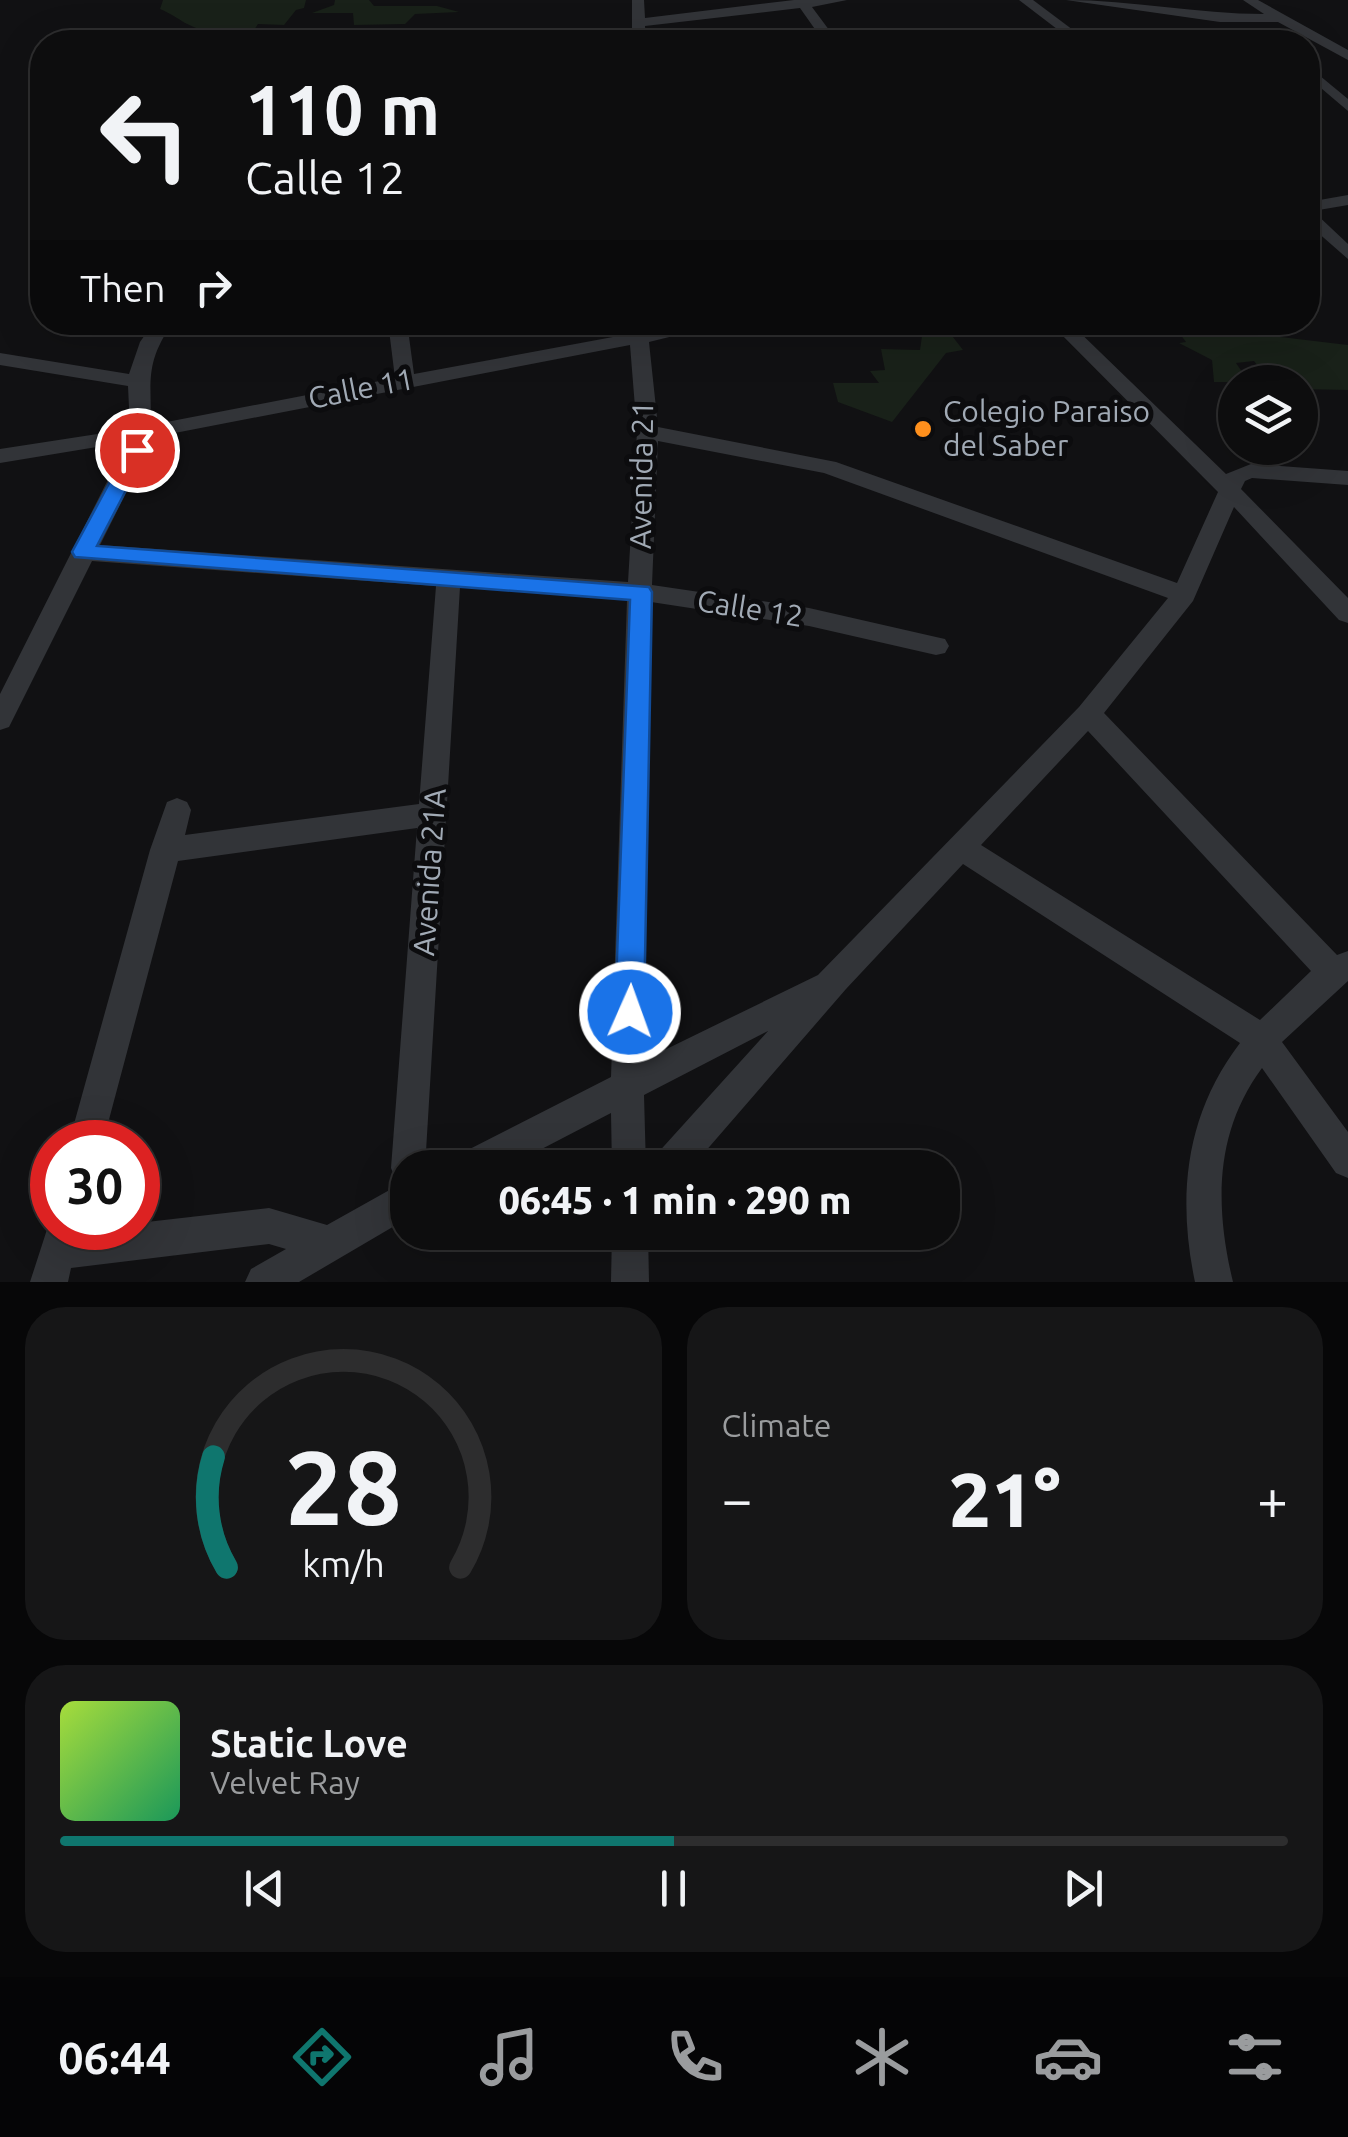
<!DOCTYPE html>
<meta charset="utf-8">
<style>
:root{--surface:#0d0d0e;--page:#161617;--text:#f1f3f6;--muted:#9a9c9e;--line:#2d2d2e;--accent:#0f766e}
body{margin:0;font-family:Ubuntu,sans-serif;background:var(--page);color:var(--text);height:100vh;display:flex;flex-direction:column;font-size:38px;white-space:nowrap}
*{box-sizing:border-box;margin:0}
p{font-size:32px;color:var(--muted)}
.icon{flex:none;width:55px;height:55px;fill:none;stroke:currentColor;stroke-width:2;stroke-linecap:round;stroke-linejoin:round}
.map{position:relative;height:1282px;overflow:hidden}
.panel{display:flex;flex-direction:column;gap:25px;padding:25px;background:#070708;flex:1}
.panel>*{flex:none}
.banner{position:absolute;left:30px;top:30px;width:1290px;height:305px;border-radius:40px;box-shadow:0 10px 40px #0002,0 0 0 2px var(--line);background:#0d0d0e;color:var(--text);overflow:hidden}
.fabs{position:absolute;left:1218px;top:365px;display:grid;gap:20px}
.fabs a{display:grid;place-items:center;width:100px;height:100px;border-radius:50%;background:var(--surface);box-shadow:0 10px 40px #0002,0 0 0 2px var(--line);font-size:50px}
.speed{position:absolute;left:30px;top:1120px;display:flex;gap:20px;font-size:50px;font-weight:700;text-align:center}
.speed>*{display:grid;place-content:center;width:130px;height:130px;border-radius:50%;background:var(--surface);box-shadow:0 10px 40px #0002,0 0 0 2px var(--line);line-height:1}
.speed .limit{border:15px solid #d22;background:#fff;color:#111}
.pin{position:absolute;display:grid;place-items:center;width:85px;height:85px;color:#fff;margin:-42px;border:5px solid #fff;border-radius:50%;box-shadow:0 2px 10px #0007}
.me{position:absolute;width:110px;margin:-55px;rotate:2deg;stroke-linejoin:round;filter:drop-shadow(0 0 8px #0008)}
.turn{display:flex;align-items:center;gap:35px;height:210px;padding:0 50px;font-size:45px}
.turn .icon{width:130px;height:130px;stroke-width:2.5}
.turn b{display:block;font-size:70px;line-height:85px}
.then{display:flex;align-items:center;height:95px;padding:0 50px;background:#0003;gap:20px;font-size:38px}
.big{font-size:75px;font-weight:800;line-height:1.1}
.panel .tile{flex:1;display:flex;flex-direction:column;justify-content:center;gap:15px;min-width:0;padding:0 35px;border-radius:40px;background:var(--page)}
.panel .dial{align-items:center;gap:0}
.dial svg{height:260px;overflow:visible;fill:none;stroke:var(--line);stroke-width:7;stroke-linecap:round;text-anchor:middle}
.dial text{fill:var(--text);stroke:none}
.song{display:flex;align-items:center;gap:30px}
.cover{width:120px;height:120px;border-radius:15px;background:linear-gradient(135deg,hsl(80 70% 55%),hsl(150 70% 35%))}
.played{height:10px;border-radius:5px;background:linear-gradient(90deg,var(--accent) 50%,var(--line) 50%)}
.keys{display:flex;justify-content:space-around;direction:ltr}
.heat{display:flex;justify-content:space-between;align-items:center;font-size:55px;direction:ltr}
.panel .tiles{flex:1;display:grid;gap:25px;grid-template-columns:1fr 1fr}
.tile:last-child{grid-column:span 2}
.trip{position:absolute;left:390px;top:1150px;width:570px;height:100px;border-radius:40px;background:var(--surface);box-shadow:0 10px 40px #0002,0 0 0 2px var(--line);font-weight:800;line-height:100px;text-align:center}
.tab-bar{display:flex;height:160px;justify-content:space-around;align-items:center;background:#050506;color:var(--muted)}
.tab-bar .icon{width:70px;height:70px}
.tab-bar .selected{color:var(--accent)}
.tab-bar b{font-size:45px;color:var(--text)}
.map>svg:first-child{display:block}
</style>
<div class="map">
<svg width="1348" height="1282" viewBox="0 0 1348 1282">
<rect width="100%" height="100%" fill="#111113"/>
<g fill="#192119">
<path d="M 163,0 L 306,0 L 304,8 L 296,10 L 284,25 L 258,24 L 248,39 L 214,42 L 211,31 C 186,28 183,19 160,9 Z"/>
<path d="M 335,0 L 369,0 L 374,6 L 437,6 L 459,12 L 415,14 L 405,24 L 354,25 L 353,13 L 312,13 L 334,5 Z"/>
<path d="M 1188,326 L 1348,345 L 1348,390 L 1300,389 L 1300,382 L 1270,382 L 1254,361 L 1236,363 L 1249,382 L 1214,382 L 1212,360 L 1179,343 L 1186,342 L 1180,334 Z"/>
<path d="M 949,332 L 963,350 L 946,353 L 892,422 L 838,402 L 833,383 L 879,383 L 870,371 L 885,370 L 881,349 L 920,350 L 922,336 Z"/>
</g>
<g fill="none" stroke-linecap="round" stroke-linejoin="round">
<g fill="#323438" fill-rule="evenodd">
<path d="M 632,0 L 644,0 L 645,18 L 794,0 L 847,0 L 812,7 L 838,42 L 824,42 L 800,8 L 645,26 L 646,42 L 632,42 Z"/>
<path d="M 1019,0 L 1033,0 L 1089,42 L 1074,42 Z"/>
<path d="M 1066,0 C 1132,0 1197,14 1264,14 L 1243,0 L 1258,0 L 1348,50 L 1348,60 L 1278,22 L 1220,22 Z"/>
<path d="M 1308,66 L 1348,99 L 1348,111 L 1308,77 Z"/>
<path d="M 1348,195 L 1348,205 L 1313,211 L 1348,244 L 1348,259 L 1308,224 L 1308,202 Z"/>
<path d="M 154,322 L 173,322 C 145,363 151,379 151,425 L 395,378 L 388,322 L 407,322 L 414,374 L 629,334 L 628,322 L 647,322 L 647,330 L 688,322 L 730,322 L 649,342 L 658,427 L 836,462 L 1177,583 L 1218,492 L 1049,322 L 1069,322 L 1226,474 L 1251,464 L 1348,471 L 1348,485 L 1252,478 L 1245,481 L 1241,489 L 1348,598 L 1348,623 L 1339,620 L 1234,507 L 1193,601 L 1104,713 L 1337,955 L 1348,951 L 1348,981 L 1282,1042 L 1348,1132 L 1348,1178 L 1336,1173 L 1262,1068 C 1214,1133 1215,1207 1233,1282 L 1195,1282 C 1177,1197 1185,1115 1240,1043 L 963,864 L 846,989 L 691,1168 L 650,1168 L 655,1156 L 768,1031 L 644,1095 L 646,1168 L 612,1168 L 611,1113 L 505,1168 L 451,1168 L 456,1156 L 611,1077 L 627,600 L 460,587 L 425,1168 L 408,1168 L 408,1218 L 299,1282 L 245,1282 L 251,1269 L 286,1249 L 269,1244 L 71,1268 L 68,1282 L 30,1282 L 52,1214 L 52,1228 L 138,1228 L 138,1223 L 269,1208 L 327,1225 L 402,1183 L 396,1180 L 391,1168 L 417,828 L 178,861 L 103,1142 L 69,1142 L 150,850 L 167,802 L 177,798 L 187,802 L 191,810 L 185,835 L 419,804 L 436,586 L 92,561 L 9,727 L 0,730 L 0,694 L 127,442 L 0,463 L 0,449 L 130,429 L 128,386 L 0,365 L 0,353 L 129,374 L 140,342 ZM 630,345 L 637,432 L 628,582 L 100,545 L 148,449 L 149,438 ZM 658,441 L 824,473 L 1168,598 L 1079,707 L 818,975 L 644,1060 L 651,602 L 809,626 L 936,655 L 945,653 L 949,646 L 945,639 L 936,637 L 809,608 L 652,585 ZM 1088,731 L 1311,971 L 1260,1020 L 981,845 Z"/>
<path d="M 612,1232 L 648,1232 L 649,1282 L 611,1282 Z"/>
</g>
</g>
<path fill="#1a73e8" stroke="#114b97" stroke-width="2.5" d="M 137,443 L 147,450 L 97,546 L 649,587 L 652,592 L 644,1012 L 640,1022 L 630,1026 L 619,1022 L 615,1012 L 630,600 L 75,557 L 72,552 L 127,450 Z"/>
<circle fill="#ff901d" stroke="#0c0c0e" stroke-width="4" cx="923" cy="429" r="10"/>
<g text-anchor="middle" stroke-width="10" stroke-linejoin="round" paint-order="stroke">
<g font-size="30" fill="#a1aab5" stroke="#0c0c0e">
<text transform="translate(361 389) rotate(-11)" y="10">Calle 11</text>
<text transform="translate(642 475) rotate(-89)" y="10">Avenida 21</text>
<text transform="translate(750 609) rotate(9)" y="10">Calle 12</text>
<text transform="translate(430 872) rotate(-86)" y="10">Avenida 21A</text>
</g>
<g font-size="30" fill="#a1aab5" stroke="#0c0c0e" text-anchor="start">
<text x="943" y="422">Colegio Paraiso<tspan x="943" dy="34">del Saber</tspan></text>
</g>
</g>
</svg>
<div class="fabs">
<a><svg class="icon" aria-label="layers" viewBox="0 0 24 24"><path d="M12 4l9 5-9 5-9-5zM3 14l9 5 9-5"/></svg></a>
</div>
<div class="speed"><div class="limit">30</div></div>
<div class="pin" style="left:137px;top:450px;background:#d93025"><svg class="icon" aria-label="arrive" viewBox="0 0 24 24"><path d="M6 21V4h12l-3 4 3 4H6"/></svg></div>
<svg class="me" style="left:630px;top:1012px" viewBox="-20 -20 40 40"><circle r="17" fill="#1a73e8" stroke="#fff" stroke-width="3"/><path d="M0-11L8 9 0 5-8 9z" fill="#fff"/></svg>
<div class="trip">06:45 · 1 min · 290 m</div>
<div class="banner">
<div class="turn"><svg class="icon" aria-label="left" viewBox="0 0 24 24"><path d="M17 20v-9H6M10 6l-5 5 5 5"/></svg><div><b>110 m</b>Calle 12</div></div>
<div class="then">Then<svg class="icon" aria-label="right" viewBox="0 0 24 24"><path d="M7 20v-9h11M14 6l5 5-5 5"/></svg></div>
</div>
</div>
<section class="panel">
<div class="tiles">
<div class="tile dial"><svg viewBox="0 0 100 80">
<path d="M14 69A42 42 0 1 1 86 69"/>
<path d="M14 69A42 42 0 0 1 10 35" stroke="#0f766e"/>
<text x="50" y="56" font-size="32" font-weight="700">28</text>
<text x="50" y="72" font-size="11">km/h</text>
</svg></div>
<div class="tile"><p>Climate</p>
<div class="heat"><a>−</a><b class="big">21°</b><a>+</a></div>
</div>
<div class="tile">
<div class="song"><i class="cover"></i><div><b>Static Love</b><p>Velvet Ray</p></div></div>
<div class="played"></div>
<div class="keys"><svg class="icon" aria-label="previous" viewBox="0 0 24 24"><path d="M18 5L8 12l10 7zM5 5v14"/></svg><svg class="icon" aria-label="pause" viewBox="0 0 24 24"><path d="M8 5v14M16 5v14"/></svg><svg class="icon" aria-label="next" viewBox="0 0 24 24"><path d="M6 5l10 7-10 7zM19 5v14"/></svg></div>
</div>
</div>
</section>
<nav class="tab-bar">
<b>06:44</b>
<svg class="icon selected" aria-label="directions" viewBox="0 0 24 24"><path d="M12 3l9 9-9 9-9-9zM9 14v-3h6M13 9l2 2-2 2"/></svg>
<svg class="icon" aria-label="music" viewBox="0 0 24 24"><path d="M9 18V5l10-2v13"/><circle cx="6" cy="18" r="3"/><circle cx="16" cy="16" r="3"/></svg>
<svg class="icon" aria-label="phone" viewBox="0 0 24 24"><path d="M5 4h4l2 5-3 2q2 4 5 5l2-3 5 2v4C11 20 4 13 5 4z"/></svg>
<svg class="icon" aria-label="climate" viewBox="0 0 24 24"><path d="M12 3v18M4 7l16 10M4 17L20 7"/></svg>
<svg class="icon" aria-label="car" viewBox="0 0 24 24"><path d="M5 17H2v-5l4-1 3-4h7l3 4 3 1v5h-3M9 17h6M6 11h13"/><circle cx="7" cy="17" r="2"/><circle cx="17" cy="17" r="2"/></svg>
<svg class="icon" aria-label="filters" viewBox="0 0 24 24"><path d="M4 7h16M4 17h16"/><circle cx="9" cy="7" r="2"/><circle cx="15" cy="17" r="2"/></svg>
</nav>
